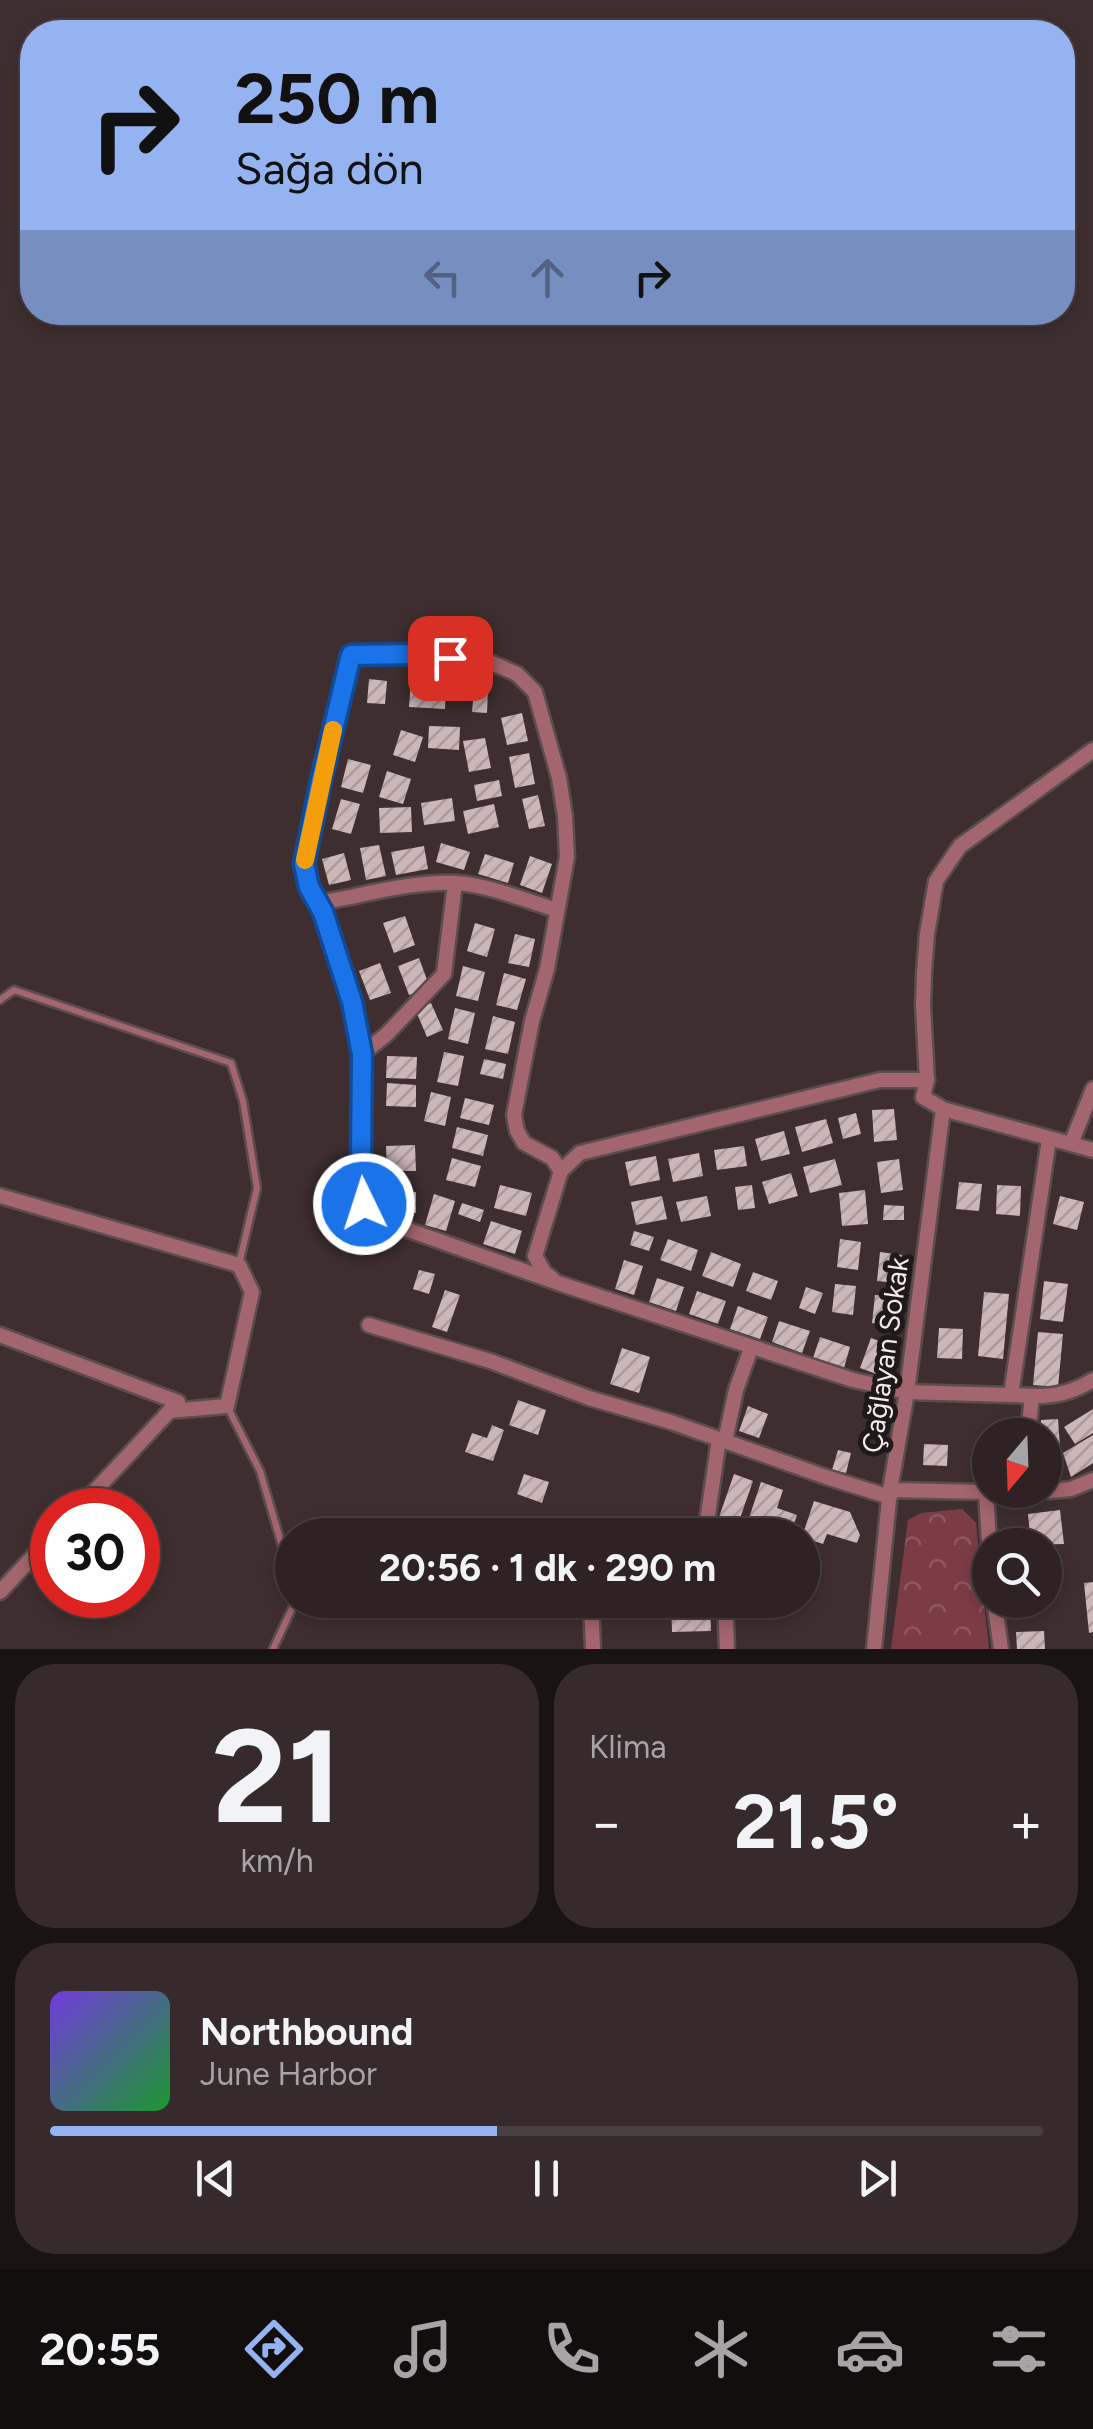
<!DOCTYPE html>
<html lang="tr">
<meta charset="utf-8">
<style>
:root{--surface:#2e2224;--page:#362a2c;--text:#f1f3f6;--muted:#a7a4a6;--line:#493f41;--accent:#95b2f1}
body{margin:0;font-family:Figtree,sans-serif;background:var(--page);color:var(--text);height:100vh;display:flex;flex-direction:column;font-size:38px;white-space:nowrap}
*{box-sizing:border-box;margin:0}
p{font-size:32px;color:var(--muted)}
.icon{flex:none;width:55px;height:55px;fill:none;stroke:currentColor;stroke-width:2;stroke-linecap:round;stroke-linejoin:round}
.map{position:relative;height:1649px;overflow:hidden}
.drawer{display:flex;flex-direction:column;gap:15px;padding:15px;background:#191314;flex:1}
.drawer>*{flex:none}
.top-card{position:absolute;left:20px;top:20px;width:1055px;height:305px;border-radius:40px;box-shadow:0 5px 15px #0003,0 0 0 2px var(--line);background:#95b2f1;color:#111;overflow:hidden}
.needle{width:65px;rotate:199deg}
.fabs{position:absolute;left:972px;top:1418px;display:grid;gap:20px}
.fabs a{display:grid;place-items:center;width:90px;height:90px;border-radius:50%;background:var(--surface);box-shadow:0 5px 15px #0003,0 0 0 2px var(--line);font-size:50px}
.speed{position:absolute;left:30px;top:1488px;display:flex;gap:20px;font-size:50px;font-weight:700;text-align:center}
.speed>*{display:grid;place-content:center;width:130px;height:130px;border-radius:50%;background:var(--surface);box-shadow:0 5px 15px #0003,0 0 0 2px var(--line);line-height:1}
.speed .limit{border:15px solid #d22;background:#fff;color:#111}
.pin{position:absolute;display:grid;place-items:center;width:85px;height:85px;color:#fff;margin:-42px;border-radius:20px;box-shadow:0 5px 15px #0006}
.me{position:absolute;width:110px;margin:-55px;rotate:356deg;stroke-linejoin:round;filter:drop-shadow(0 0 8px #0008)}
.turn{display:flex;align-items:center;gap:35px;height:210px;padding:0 50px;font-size:45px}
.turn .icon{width:130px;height:130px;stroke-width:2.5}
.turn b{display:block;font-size:70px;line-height:85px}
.lanes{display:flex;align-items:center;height:95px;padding:0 50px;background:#0003;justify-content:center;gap:50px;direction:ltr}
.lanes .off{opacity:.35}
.big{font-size:75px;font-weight:700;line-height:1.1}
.drawer .tile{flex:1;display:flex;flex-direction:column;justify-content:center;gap:15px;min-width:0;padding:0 35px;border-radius:40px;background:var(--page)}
.drawer .dial{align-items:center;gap:0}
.dial b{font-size:130px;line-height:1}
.song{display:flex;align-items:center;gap:30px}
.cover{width:120px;height:120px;border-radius:15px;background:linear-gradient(135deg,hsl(260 70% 55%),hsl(130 70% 35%))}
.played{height:10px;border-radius:5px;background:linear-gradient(90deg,var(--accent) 45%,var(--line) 45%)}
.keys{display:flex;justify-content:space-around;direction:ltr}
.heat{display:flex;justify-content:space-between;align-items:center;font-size:55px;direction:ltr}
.drawer .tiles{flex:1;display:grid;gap:15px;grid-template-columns:1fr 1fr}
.tile:last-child{grid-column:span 2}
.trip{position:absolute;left:275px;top:1518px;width:545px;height:100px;border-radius:50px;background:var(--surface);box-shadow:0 5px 15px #0003,0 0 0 2px var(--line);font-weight:700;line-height:100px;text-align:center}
.menu{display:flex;height:160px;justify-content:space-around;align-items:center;background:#120e0e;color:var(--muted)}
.menu .icon{width:70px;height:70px}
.menu .on{color:var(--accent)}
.menu b{font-size:45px;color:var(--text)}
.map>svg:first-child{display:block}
</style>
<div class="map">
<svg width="1093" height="1649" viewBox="0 0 1093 1649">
<defs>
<pattern id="park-crowns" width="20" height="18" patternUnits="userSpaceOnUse" patternTransform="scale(2.5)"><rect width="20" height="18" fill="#7b3c46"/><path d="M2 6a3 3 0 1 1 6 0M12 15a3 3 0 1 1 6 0" fill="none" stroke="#8e5861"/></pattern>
<pattern id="building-hatch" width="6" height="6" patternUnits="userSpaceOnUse" patternTransform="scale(2.5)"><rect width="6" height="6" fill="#cbb6b8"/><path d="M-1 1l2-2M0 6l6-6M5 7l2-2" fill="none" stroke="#ab9a9c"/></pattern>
</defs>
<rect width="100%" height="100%" fill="#3e2e30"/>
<path fill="url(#park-crowns)" d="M 962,1509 L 976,1523 L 989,1649 L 891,1649 L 908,1520 L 921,1513 Z"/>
<g fill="url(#building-hatch)">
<path d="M 369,679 L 387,681 L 385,704 L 367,703 Z"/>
<path d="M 411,681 L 446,683 L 445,709 L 409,707 Z"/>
<path d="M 474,689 L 488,690 L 487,713 L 472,712 Z"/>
<path d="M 522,713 L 528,741 L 507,745 L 501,718 Z"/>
<path d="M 429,726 L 460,727 L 459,750 L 428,748 Z"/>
<path d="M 401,730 L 423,737 L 415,762 L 393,755 Z"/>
<path d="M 485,738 L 491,768 L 469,772 L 463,741 Z"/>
<path d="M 529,753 L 535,784 L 515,788 L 509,757 Z"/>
<path d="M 348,759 L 371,765 L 363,793 L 341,787 Z"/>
<path d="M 387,771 L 411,779 L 403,804 L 379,797 Z"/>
<path d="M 499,780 L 502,796 L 477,801 L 474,785 Z"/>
<path d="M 538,795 L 545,826 L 529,829 L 522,799 Z"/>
<path d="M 452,798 L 455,821 L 424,825 L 421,803 Z"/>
<path d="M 341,799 L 360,804 L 351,834 L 332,829 Z"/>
<path d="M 494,804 L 499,827 L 468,834 L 463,811 Z"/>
<path d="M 411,807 L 412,832 L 380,833 L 379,808 Z"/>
<path d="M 441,843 L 470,852 L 464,870 L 436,862 Z"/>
<path d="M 379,845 L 386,876 L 366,880 L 360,848 Z"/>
<path d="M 424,846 L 428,869 L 396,875 L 391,852 Z"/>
<path d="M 344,853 L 351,880 L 329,885 L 322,859 Z"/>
<path d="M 485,854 L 514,863 L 508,883 L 478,874 Z"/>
<path d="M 530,856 L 552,864 L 542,893 L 520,885 Z"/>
<path d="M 405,916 L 415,945 L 394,953 L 383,923 Z"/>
<path d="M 475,923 L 495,929 L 487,957 L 467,951 Z"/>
<path d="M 515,934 L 535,939 L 529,967 L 508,963 Z"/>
<path d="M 419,958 L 430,988 L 409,995 L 398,966 Z"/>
<path d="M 380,963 L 391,993 L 370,1000 L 359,971 Z"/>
<path d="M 463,966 L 485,972 L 478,1001 L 456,996 Z"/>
<path d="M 504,973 L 526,979 L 517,1010 L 496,1005 Z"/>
<path d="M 431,1003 L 443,1030 L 427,1037 L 415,1009 Z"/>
<path d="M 455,1008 L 475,1013 L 468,1044 L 448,1039 Z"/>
<path d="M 493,1016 L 515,1022 L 508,1054 L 485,1049 Z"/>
<path d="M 444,1052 L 464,1056 L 458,1086 L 437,1082 Z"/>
<path d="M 387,1056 L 417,1057 L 416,1079 L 386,1078 Z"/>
<path d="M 484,1059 L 506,1064 L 503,1079 L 480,1074 Z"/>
<path d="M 387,1083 L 416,1085 L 416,1107 L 386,1106 Z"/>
<path d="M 431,1092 L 451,1097 L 445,1126 L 424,1121 Z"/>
<path d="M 465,1098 L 494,1105 L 489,1125 L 460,1118 Z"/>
<path d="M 894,1109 L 897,1140 L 874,1142 L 872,1110 Z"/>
<path d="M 856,1113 L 861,1134 L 843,1139 L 838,1118 Z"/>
<path d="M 826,1119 L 833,1143 L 802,1152 L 795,1127 Z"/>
<path d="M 457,1127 L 488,1135 L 483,1156 L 452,1148 Z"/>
<path d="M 784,1131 L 790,1154 L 761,1161 L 755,1139 Z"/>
<path d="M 415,1145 L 416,1171 L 387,1171 L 386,1146 Z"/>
<path d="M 744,1146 L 747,1166 L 717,1170 L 714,1150 Z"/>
<path d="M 699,1153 L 703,1176 L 673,1182 L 668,1159 Z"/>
<path d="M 656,1156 L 660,1180 L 630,1186 L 625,1162 Z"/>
<path d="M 452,1158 L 481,1166 L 475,1187 L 446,1180 Z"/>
<path d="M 835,1159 L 842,1185 L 810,1193 L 803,1167 Z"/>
<path d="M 899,1159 L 903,1190 L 881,1193 L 877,1162 Z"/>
<path d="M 791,1173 L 798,1196 L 769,1204 L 762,1182 Z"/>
<path d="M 959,1182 L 982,1184 L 979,1211 L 956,1209 Z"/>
<path d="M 500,1185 L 532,1193 L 526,1216 L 494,1208 Z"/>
<path d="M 752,1185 L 755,1208 L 738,1210 L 735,1187 Z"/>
<path d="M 997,1185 L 1021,1186 L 1020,1216 L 996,1214 Z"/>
<path d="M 865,1190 L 868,1224 L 842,1226 L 839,1193 Z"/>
<path d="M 416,1192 L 416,1213 L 387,1214 L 386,1193 Z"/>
<path d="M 434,1194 L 455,1201 L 446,1231 L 425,1225 Z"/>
<path d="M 662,1196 L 667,1219 L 636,1225 L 631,1202 Z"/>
<path d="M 707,1196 L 711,1216 L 681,1222 L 676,1202 Z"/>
<path d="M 1060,1196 L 1084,1202 L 1077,1230 L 1053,1224 Z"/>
<path d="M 462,1203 L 484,1210 L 480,1222 L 458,1214 Z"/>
<path d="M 884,1205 L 904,1206 L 904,1220 L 883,1220 Z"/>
<path d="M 491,1221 L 522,1231 L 515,1254 L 483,1244 Z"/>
<path d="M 634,1231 L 654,1237 L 649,1251 L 630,1245 Z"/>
<path d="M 668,1239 L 698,1250 L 691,1271 L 660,1260 Z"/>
<path d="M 840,1239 L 861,1242 L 858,1270 L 837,1267 Z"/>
<path d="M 711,1252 L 741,1264 L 733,1287 L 702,1276 Z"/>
<path d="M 880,1252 L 902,1255 L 898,1283 L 877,1281 Z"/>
<path d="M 624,1260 L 643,1266 L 634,1295 L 615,1289 Z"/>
<path d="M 419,1270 L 435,1274 L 429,1294 L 413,1289 Z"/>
<path d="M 753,1272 L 778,1281 L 771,1300 L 746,1291 Z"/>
<path d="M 657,1278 L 684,1287 L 676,1311 L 649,1302 Z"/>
<path d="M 1044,1281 L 1068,1284 L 1063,1322 L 1040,1319 Z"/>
<path d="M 835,1284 L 856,1286 L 853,1315 L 832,1312 Z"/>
<path d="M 806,1287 L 823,1293 L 815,1314 L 799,1308 Z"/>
<path d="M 445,1290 L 460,1295 L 447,1332 L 432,1327 Z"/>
<path d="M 697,1291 L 726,1301 L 718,1324 L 689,1314 Z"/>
<path d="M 984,1292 L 1009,1294 L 1003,1359 L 978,1356 Z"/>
<path d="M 875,1295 L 896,1297 L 893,1326 L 872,1323 Z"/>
<path d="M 738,1306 L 768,1317 L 760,1339 L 730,1329 Z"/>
<path d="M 779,1321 L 810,1331 L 802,1353 L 772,1342 Z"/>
<path d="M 939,1328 L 963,1329 L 962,1359 L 937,1358 Z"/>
<path d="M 1038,1332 L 1063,1334 L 1058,1387 L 1033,1385 Z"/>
<path d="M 820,1337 L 850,1347 L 844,1368 L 813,1358 Z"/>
<path d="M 871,1338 L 890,1345 L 879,1375 L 860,1368 Z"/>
<path d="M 622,1348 L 650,1357 L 639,1393 L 610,1384 Z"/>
<path d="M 518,1400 L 546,1410 L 538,1435 L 509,1425 Z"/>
<path d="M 748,1406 L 768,1414 L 759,1438 L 739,1431 Z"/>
<path d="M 1093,1409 L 1093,1433 L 1075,1444 L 1064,1427 Z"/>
<path d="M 1058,1419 L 1060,1447 L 1045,1447 L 1045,1435 L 1040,1435 L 1041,1420 Z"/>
<path d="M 492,1425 L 504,1430 L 493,1461 L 465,1452 L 472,1433 L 487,1438 Z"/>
<path d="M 1093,1435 L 1093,1463 L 1071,1477 L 1063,1453 Z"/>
<path d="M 924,1444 L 948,1445 L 947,1466 L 923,1465 Z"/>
<path d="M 838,1450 L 851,1453 L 846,1473 L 832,1470 Z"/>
<path d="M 1045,1452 L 1059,1454 L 1055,1484 L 1045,1482 Z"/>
<path d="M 524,1474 L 549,1482 L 542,1503 L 517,1494 Z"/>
<path d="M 734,1474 L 753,1481 L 738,1524 L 719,1517 Z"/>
<path d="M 761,1482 L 783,1490 L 777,1508 L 797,1515 L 790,1535 L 769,1533 L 770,1528 L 748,1521 Z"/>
<path d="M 814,1501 L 850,1512 L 860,1535 L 857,1543 L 827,1534 L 823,1544 L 802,1537 Z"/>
<path d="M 1060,1510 L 1064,1544 L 1031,1545 L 1028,1514 Z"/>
<path d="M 1093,1582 L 1093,1632 L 1089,1633 L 1084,1583 Z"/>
<path d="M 671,1600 L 710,1600 L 711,1631 L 672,1632 Z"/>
<path d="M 1044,1631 L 1045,1649 L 1017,1649 L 1016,1632 Z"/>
</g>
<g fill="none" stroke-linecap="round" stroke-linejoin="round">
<defs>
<g id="service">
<path d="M 0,1000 L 14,990 L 231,1063 L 243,1101 L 257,1188 L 239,1264"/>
<path d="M 228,1408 L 260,1471 L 292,1580"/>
<path d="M 273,1649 L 296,1600"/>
</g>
<g id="minor">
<path d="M 318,903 C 362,896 414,880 458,883 C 491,886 524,900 557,910"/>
<path d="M 362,1054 L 386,1035 L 444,974 L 455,883"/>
<path d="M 943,1109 L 1093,1150"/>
<path d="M 1071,1144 L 1093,1089"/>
<path d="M 561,1171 L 552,1158 L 524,1143 L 517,1131 L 514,1115 L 532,1021 L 547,969 L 567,857 L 565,816 L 559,778 L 535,692 L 517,674 L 487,661 L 414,654 L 351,655 L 321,780 L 304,864 L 309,887 L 323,912 L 352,1002 L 362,1054 L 361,1163 L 365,1204 L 386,1222 L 561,1284 L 853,1380 L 907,1392 L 1042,1396 C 1062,1395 1076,1390 1093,1380"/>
<path d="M 0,1196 L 239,1265 L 252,1292 L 227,1406 L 169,1411"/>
<path d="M 552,1278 L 544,1272 L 535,1256 L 561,1171 L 580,1153 L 880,1080 L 927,1080"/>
<path d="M 369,1325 L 490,1361 L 589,1398 L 671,1422 L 826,1477 L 890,1497"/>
<path d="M 0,1335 L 178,1402 L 77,1510"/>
<path d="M 1011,1395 L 1049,1139"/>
<path d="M 1028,1435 L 1032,1396"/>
<path d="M 725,1441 L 736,1390 L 751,1348"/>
<path d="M 890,1490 L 986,1492 L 1050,1491 L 1071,1489 L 1093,1480"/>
<path d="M 986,1492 L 990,1558"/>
<path d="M 705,1535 L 719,1439"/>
<path d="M 0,1592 L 52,1536"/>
<path d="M 591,1600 L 593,1649"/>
<path d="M 725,1600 L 727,1649"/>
<path d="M 994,1600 L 1001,1649"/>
<path d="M 874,1649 L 890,1490 L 907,1392 L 943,1109 L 923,1097 L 927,1080 L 923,1006 L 924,973 L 927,934 L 936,881 L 960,846 L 1093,750"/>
</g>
</defs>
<use href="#service" stroke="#5b4c4e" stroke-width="11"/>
<use href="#minor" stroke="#5b4c4e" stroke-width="19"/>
<use href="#service" stroke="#a3656e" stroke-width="6"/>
<use href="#minor" stroke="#a3656e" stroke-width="14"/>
</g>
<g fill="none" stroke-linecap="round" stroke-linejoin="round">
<defs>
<path id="route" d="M 364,1204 L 361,1163 L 362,1054 L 352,1002 L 323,912 L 309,887 L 304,864 L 321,780 L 351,655 L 414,654 L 450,658"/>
</defs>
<use href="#route" stroke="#114b97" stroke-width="25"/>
<use href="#route" stroke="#1a73e8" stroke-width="18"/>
<path stroke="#f59e0b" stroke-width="18" d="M 305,860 L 333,730"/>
</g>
<g text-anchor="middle" stroke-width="10" stroke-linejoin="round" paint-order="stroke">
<g font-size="28" fill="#f5ebec" stroke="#20191a">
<text transform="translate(885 1355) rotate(-82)" y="10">Çağlayan Sokak</text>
</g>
</g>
</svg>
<div class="fabs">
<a><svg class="needle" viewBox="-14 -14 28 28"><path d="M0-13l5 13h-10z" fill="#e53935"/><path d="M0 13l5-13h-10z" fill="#a7a4a6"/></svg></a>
<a><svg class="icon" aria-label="search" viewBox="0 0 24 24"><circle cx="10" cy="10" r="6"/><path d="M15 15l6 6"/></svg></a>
</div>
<div class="speed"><div class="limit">30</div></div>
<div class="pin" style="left:450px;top:658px;background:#d93025"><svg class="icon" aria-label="arrive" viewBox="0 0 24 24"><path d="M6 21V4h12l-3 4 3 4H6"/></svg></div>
<svg class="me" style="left:364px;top:1204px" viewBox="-20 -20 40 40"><circle r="17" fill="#1a73e8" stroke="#fff" stroke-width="3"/><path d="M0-11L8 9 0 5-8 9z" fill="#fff"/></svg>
<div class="trip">20:56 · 1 dk · 290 m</div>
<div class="top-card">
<div class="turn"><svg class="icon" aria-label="right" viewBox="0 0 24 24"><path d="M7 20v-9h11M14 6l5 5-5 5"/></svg><div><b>250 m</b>Sağa dön</div></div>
<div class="lanes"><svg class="icon off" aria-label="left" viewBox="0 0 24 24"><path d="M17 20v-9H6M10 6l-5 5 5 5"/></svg><svg class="icon off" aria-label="ahead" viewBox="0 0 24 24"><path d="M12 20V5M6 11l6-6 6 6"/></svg><svg class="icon" aria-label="right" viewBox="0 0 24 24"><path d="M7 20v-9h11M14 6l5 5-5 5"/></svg></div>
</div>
</div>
<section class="drawer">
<div class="tiles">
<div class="tile dial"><b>21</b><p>km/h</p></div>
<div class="tile"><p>Klima</p>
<div class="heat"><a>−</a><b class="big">21.5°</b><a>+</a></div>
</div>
<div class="tile">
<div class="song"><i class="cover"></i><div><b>Northbound</b><p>June Harbor</p></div></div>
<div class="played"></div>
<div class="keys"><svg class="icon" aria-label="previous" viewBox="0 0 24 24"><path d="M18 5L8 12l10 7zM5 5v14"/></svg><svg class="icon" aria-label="pause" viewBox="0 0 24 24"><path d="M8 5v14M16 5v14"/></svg><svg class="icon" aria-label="next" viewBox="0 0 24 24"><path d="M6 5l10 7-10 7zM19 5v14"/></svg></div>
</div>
</div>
</section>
<nav class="menu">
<b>20:55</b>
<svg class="icon on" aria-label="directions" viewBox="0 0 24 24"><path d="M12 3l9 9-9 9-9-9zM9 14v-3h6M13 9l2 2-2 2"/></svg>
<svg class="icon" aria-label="music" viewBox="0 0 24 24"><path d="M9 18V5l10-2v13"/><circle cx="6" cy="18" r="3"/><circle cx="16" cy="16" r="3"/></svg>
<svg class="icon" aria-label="phone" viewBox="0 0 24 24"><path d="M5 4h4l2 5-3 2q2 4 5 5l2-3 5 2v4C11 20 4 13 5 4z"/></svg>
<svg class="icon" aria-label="climate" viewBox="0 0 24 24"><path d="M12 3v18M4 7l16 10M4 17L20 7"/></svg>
<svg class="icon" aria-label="car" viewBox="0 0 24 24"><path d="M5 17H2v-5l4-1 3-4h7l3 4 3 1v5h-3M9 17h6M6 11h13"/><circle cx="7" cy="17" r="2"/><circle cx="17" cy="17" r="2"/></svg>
<svg class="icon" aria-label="filters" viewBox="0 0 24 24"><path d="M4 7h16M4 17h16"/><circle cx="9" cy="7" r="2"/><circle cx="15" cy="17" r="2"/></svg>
</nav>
